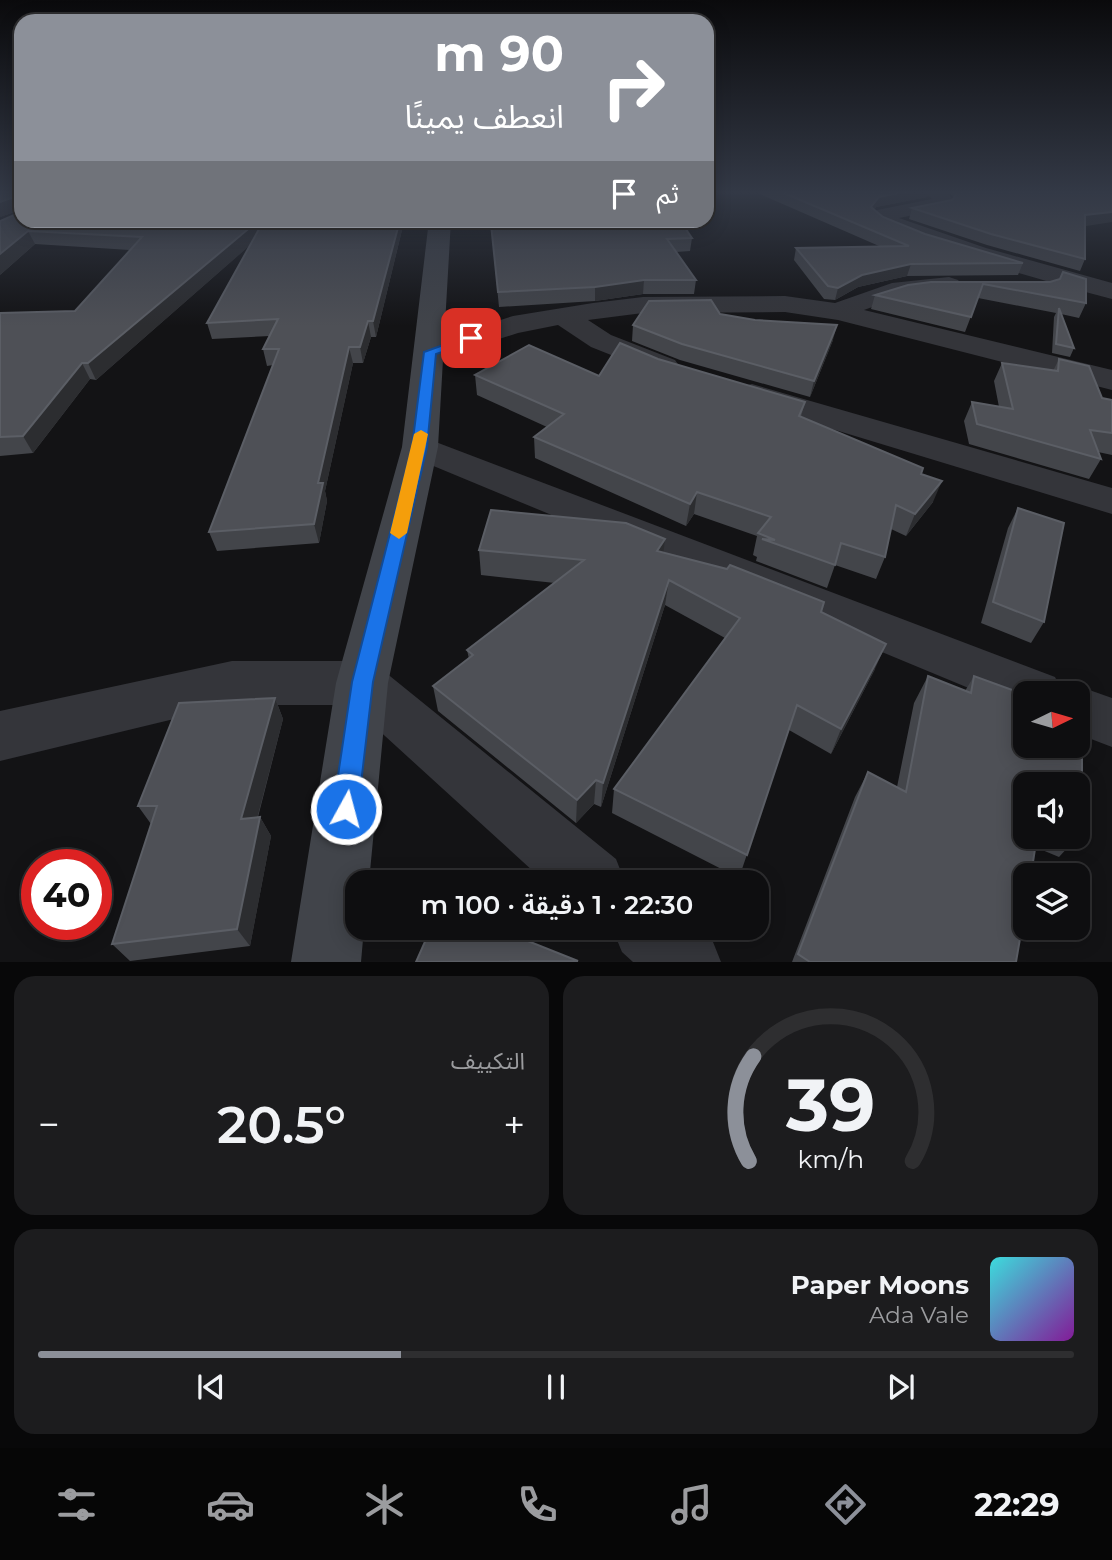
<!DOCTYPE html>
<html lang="ar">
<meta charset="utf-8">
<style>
:root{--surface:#0e0e10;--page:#1c1c1e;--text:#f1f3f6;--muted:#9b9c9f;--line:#2e2e30;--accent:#8c9099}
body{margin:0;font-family:Montserrat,"Noto Sans Arabic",sans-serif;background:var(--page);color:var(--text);direction:rtl;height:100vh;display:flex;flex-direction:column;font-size:26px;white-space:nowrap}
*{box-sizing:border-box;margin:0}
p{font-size:23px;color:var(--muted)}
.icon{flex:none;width:38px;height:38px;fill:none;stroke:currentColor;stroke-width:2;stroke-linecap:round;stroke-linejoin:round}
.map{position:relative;height:962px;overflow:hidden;direction:ltr}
.panel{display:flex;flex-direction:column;gap:14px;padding:14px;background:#080809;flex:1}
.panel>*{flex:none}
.top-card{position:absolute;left:14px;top:14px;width:700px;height:214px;border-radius:21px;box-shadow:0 4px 18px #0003,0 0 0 2px var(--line);direction:rtl;background:#8c9099;color:#fff;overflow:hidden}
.needle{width:46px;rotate:85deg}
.buttons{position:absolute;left:1013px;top:681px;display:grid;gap:14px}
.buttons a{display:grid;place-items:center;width:77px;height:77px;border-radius:14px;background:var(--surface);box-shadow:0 4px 18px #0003,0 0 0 2px var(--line);font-size:35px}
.speed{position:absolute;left:21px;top:849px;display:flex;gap:14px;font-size:35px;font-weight:700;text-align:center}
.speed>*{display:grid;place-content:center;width:91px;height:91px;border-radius:50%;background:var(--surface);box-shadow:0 4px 18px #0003,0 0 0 2px var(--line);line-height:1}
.speed .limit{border:10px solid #d22;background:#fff;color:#111}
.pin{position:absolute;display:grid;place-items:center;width:60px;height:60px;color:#fff;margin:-30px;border-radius:14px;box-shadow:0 4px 10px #0006}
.me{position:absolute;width:77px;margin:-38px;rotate:7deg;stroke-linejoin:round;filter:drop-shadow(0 0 5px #0008)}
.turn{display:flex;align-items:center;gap:24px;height:147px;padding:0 35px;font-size:32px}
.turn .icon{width:91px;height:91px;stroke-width:2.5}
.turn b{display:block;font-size:49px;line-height:60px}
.then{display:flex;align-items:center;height:66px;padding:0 35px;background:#0003;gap:14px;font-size:26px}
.big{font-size:52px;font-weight:600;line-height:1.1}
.panel .card{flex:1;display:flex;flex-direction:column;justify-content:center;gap:10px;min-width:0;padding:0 24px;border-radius:21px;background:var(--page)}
.panel .dial{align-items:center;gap:0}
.dial svg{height:182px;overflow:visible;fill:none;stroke:var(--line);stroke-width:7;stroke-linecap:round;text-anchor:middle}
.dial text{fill:var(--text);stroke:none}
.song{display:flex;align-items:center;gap:21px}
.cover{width:84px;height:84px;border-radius:10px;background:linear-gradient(135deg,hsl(180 70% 55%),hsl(290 70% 35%))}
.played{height:7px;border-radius:4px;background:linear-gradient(90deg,var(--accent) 35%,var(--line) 35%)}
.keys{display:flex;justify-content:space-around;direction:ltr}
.heat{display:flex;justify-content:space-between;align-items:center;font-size:38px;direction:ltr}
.panel .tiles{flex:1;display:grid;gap:14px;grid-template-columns:1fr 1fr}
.card:last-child{grid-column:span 2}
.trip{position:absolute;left:345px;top:870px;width:424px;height:70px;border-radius:21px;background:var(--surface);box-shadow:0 4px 18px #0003,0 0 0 2px var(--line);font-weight:600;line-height:70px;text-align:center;direction:rtl}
.dock{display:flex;height:112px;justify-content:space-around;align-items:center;background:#060606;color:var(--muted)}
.dock .icon{width:49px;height:49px}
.dock .current{color:var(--accent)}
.dock b{font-size:32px;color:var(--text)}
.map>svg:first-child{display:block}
</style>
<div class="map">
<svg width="1112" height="962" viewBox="0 0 1112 962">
<rect width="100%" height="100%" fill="#131315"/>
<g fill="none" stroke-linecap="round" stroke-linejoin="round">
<g fill="#34353a" fill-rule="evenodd">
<path d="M 924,191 L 946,191 L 954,200 L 948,208 L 899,218 L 986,248 L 1112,283 L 1112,299 C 1077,290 885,238 871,218 L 877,210 L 932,199 Z"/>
<path d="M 949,277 L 958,280 L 962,285 L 958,290 L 897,298 L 864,310 L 1112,370 L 1112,390 L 838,320 L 785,312 L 643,313 L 588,320 L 611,335 L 675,360 L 680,367 L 675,374 L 664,376 L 591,347 L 558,325 L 518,333 L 430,361 L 419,358 L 415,352 L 419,346 L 513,316 L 593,303 L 643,297 L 785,296 L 835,303 L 892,283 Z"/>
<path d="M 752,384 L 1112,488 L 1112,514 L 740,401 L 736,394 L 740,387 Z"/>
<path d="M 420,436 L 1055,677 L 1062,691 L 1078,686 L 1112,698 L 1112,747 L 1078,734 L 1078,693 L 1026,693 L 1026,711 L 1019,709 L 407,455 L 402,447 L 407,439 Z"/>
<path d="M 232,661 L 362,661 L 380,668 L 616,859 L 625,882 L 545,882 L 351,705 L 232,705 L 0,761 L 0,711 Z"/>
<path d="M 612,928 L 699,928 L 711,937 L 721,962 L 633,962 L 622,952 Z"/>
</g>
<path fill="#41444a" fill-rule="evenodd" d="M 429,220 L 451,220 L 438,447 L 388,683 L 369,882 L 357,882 L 357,928 L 364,928 L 361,962 L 291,962 L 336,683 L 402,447 Z"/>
</g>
<g fill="#43454a" fill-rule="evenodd">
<path d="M 21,191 L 21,220 L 410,220 L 407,230 L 402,230 L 376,337 L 371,337 L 363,363 L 353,363 L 325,491 L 327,501 L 319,543 L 217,551 L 209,532 L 273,365 L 267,366 L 263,349 L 270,336 L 212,339 L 207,323 L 251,244 L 96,380 L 90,379 L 33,453 L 0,456 L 0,313 L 75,311 L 130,250 L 35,244 L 0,275 L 21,212 L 20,210 L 0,217 Z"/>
<path d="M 753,191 L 929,191 L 927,197 L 876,207 L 874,210 L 883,217 L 925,234 L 1023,263 L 1018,275 L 907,276 L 858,287 L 835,300 L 824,299 L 794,260 L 796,248 L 879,246 Z"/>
<path d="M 948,191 L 1112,191 L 1085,226 L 1085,259 L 1080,271 L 987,245 L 909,219 L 912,208 L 952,200 L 954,198 Z"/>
<path d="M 497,223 L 689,225 L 688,232 L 692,238 L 690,251 L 676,252 L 696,280 L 694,294 L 643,294 L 595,301 L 499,307 L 492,236 Z"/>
<path d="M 1050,282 L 1086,303 L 1079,318 L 1061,314 L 1074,348 L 1070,357 L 1052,353 L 1054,317 L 1056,313 L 978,298 L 965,332 L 871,309 L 875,295 L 908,285 Z"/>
<path d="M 720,314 L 833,340 L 810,397 L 680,360 L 632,341 L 633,325 Z"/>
<path d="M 658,359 L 805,402 L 801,417 L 921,474 L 933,502 L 906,536 L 891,529 L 885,557 L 876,579 L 835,565 L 827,588 L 756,561 L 757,557 L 753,555 L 757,536 L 694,514 L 686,526 L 535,458 L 534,437 L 547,427 L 477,395 L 475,375 L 599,376 Z"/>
<path d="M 1059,359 L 1102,398 L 1112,400 L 1112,455 L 1098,452 L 1101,459 L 1089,479 L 969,444 L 964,421 L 972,402 L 999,407 L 994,381 L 1002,363 L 1053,371 Z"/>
<path d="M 1018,508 L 1044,622 L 1031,643 L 981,623 L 1008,528 Z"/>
<path d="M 479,550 L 664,553 L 821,612 L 875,669 L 831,754 L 789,730 L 739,878 L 612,813 L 614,789 L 725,638 L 665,605 L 601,807 L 594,804 L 576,823 L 438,711 L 433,686 L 469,659 L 467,650 L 555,583 L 481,575 Z"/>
<path d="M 928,676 L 965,691 L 974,676 L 1026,695 L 1026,746 L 1078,746 L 1078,715 L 1082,717 L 1082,832 L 1059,857 L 1035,847 L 1031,875 L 1026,875 L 1026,904 L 1016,962 L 792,962 L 855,797 L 868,772 L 897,787 L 914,703 ZM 1026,784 L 1078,784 L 1078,836 L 1026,836 Z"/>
<path d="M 275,698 L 283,719 L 258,817 L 260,817 L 271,836 L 250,946 L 130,961 L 112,944 L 151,824 L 138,806 Z"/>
</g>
<g fill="#2c2d30">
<path d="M 908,191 L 929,191 L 927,197 L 876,207 L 868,218 L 871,207 L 879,197 Z"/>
<path d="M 17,196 L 18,205 L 20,210 L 0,217 L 0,202 Z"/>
<path d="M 1112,212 L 1112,222 L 1080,227 L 1085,215 Z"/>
<path d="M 259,220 L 270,220 L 272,226 L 96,380 L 88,363 Z"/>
<path d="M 400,220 L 401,220 L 402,230 L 376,337 L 373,321 Z"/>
<path d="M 406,220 L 410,220 L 407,230 Z"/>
<path d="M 28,231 L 35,244 L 0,275 L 0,254 Z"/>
<path d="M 911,264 L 907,276 L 858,287 L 835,300 L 838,288 L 862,275 Z"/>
<path d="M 644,280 L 643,294 L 595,301 L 595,287 Z"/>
<path d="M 368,321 L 371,337 L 363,363 L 360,347 Z"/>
<path d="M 837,325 L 833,340 L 810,397 L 814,381 Z"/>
<path d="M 349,347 L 353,363 L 325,491 L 327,501 L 319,543 L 314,524 L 318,483 Z"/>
<path d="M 82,363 L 90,379 L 33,453 L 23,436 Z"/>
<path d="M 942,481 L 933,502 L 906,536 L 915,514 Z"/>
<path d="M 697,492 L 694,514 L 686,526 L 690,504 Z"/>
<path d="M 665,539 L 662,564 L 657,551 Z"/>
<path d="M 669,580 L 665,605 L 601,807 L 603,783 Z"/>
<path d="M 886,644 L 875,669 L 831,754 L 841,729 Z"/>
<path d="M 275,698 L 283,719 L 252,838 L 241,819 Z"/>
<path d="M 596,780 L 594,804 L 576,823 L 577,800 Z"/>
<path d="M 260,817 L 271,836 L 250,946 L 237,929 Z"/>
</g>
<g fill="#4e5056" stroke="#5b5e65" stroke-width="2">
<path d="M 0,191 L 21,191 L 21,207 L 18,205 L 17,196 L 0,202 Z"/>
<path d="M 779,191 L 908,191 L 879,197 L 871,207 L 883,217 L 925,234 L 1023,263 L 911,264 L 862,275 L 838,288 L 828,286 L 796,248 L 909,246 Z"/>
<path d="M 959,191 L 1112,191 L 1112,212 L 1085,215 L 1085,259 L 991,234 L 912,208 L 952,200 Z"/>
<path d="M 21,212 L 21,220 L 259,220 L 88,363 L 82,363 L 23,436 L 0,437 L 0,313 L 75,311 L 142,237 L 28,231 L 0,254 L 0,221 Z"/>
<path d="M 264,220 L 400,220 L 373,321 L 368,321 L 360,347 L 349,347 L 318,483 L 323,483 L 314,524 L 209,532 L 279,349 L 263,349 L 278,319 L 207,323 Z"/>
<path d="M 497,220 L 686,220 L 689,225 L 683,225 L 692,238 L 667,239 L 696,280 L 644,280 L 595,287 L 498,292 L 491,224 L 497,223 Z"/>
<path d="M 1063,272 L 1086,279 L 1086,303 L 983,284 L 971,317 L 875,295 L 908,285 L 931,282 L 1050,282 L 1060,279 Z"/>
<path d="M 711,300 L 720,314 L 755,320 L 837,325 L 814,381 L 682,344 L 633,325 L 649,301 Z"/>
<path d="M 1059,308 L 1074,348 L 1056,344 Z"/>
<path d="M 620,343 L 658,359 L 805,402 L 799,416 L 923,468 L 921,474 L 942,481 L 915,514 L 896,505 L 885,557 L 841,543 L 835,565 L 762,539 L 775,540 L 758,533 L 771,517 L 697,492 L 690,504 L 534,437 L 564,414 L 475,375 L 529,345 L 599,376 Z"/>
<path d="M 1059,359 L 1089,366 L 1102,398 L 1112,400 L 1112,433 L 1090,430 L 1101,459 L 977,424 L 972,402 L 1013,409 L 1002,363 L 1058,371 Z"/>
<path d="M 1018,508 L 1064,523 L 1044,622 L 993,602 Z"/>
<path d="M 491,510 L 626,523 L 665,539 L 657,551 L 727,569 L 730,565 L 824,602 L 821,612 L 886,644 L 841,729 L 797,705 L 747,855 L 614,789 L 740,618 L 669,580 L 603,783 L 596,780 L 577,800 L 433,686 L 473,655 L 467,650 L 584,560 L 479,550 Z"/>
<path d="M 928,676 L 971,693 L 974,676 L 1026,695 L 1026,746 L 1078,746 L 1078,715 L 1082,717 L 1082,832 L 1078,831 L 1078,784 L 1026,784 L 1026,836 L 1037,836 L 1031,875 L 1026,875 L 1026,904 L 1016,962 L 810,962 L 798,954 L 868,772 L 906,792 Z"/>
<path d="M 275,698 L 241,819 L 260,817 L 237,929 L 112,944 L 157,806 L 138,806 L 179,703 Z"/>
<path d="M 431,928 L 495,928 L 578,961 L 416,962 Z"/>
</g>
<linearGradient id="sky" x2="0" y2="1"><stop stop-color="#0a0a0c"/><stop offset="0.59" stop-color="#333946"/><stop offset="1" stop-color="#333946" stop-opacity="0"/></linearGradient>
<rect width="1112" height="326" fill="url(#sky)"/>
<path fill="#1a73e8" stroke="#114b97" stroke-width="2" d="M 471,335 L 476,336 L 476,341 L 436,354 L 427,447 L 373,682 L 358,809 L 355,818 L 346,822 L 337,818 L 333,809 L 352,682 L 412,447 L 424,352 Z"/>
<path fill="#f59e0b" d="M 421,430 L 428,434 L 407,533 L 399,539 L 390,533 L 414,434 Z"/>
</svg>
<div class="buttons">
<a><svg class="needle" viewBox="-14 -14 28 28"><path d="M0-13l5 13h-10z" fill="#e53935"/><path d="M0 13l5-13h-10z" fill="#9b9c9f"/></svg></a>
<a><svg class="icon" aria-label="sound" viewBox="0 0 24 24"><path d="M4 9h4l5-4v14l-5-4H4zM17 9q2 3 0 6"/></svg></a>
<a><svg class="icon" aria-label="layers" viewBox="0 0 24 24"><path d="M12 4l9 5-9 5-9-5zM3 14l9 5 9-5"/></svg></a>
</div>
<div class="speed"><div class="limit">40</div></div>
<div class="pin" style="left:471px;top:338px;background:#d93025"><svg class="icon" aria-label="arrive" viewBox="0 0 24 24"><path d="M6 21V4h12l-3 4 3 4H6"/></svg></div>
<svg class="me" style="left:346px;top:809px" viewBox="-20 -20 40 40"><circle r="17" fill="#1a73e8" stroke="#fff" stroke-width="3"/><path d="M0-11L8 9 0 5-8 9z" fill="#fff"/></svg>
<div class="trip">22:30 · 1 دقيقة · 100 m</div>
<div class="top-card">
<div class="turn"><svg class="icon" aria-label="right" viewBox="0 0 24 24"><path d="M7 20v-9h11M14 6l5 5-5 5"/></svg><div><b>90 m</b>انعطف يمينًا</div></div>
<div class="then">ثم<svg class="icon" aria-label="arrive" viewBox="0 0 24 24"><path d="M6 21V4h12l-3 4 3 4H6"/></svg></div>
</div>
</div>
<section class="panel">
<div class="tiles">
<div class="card dial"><svg viewBox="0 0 100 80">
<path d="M14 69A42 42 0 1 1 86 69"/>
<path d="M14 69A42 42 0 0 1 16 23" stroke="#8c9099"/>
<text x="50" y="56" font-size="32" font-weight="700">39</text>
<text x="50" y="72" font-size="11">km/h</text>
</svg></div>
<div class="card"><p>التكييف</p>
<div class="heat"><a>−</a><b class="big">20.5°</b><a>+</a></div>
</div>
<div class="card">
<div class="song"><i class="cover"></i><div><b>Paper Moons</b><p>Ada Vale</p></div></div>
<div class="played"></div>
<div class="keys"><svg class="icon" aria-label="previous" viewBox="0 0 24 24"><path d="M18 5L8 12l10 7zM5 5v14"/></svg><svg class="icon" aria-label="pause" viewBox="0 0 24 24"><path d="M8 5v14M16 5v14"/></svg><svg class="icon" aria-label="next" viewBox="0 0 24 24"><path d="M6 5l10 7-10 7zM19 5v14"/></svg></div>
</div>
</div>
</section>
<nav class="dock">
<b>22:29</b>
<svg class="icon current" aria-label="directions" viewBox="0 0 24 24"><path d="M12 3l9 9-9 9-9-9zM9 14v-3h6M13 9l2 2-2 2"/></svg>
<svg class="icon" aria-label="music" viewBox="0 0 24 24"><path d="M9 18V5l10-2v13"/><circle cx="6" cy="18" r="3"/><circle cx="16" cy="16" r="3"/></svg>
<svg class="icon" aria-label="phone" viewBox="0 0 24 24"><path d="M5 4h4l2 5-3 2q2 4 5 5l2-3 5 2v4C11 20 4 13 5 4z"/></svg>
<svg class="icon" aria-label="climate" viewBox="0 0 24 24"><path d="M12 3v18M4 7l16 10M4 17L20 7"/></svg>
<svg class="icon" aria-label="car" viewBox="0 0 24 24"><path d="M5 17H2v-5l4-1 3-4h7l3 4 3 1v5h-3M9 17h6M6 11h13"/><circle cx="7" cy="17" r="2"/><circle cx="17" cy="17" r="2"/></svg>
<svg class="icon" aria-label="filters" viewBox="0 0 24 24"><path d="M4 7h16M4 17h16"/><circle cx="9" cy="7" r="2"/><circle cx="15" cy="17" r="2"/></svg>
</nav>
